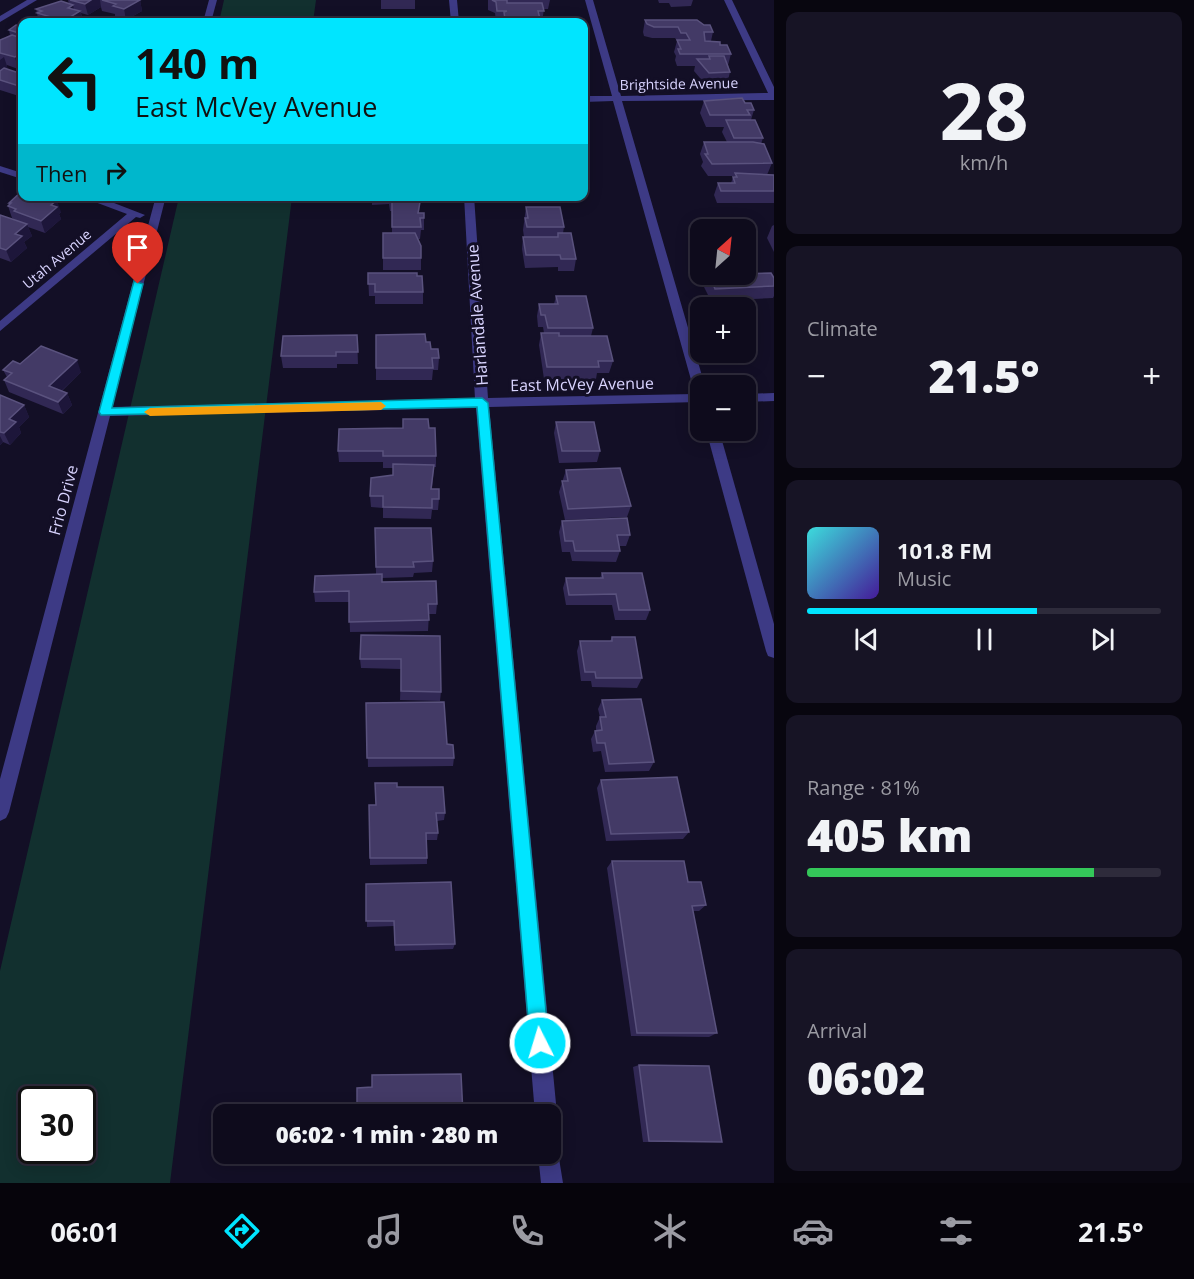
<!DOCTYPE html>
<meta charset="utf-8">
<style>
:root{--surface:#0e0b1c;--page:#171425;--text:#f1f3f6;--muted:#9b9ba3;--line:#2e2b3b;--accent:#00e5ff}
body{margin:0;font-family:"Open Sans",sans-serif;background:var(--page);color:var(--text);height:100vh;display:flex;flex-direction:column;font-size:22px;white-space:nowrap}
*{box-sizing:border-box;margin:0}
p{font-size:20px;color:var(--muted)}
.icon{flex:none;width:33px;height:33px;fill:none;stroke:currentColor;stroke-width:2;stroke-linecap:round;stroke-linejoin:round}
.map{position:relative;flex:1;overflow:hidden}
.drawer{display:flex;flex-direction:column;gap:12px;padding:12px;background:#08060f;width:420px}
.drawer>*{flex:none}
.guide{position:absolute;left:18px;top:18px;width:570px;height:183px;border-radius:12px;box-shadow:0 3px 15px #0003,0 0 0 2px var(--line);background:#00e5ff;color:#111;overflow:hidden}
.needle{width:39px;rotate:27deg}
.controls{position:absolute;left:690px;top:219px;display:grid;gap:12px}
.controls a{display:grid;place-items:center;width:66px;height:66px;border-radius:12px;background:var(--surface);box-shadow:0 3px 15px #0003,0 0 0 2px var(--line);font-size:30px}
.speed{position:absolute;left:18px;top:1086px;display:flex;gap:12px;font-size:30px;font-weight:700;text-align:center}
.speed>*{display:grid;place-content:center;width:78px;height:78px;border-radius:50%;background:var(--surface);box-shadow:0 3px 15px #0003,0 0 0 2px var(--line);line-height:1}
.speed .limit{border:3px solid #111;border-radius:9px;background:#fff;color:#111}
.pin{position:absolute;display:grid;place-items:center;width:51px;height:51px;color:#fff;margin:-62px -26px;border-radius:50% 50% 50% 0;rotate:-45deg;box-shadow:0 0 6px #0007}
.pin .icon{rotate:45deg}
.me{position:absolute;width:66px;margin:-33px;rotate:355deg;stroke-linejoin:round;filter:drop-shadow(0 0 4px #0008)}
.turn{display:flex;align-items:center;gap:21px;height:126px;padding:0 18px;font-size:27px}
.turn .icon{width:78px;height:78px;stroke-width:2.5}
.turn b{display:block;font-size:42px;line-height:51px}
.then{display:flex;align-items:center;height:57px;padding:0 18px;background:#0003;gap:12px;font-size:22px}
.big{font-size:45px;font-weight:800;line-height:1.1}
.drawer .widget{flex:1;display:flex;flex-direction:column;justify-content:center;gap:9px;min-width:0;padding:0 21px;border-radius:12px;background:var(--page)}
.drawer .dial{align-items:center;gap:0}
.dial b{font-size:78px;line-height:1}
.song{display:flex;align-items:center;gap:18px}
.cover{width:72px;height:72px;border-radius:9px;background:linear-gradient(135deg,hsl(180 70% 55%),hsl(260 70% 35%))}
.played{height:6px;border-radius:3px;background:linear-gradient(90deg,var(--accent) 65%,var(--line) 65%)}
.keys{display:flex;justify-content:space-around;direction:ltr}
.heat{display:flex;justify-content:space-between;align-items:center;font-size:33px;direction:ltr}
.charge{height:9px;border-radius:4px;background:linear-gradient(90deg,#34c759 81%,var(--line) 0)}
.trip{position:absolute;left:213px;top:1104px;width:348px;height:60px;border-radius:12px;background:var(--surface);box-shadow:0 3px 15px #0003,0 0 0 2px var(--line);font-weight:800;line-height:60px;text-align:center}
.dock{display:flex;height:96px;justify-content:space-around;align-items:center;background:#06040b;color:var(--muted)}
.dock .icon{width:42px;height:42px}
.dock .active{color:var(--accent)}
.dock b{font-size:27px;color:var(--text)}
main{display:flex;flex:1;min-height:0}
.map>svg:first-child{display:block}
</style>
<main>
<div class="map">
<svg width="774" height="1183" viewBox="0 0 774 1183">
<rect width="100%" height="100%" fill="#130f26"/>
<g fill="#12302f" fill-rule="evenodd">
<path d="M 224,0 L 316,0 L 313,22 L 219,22 Z"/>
<path d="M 179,197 L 292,197 L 170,1183 L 0,1183 L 0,971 ZM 32,1100 L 82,1100 L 82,1150 L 32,1150 Z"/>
</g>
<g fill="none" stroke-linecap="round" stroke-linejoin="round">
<g fill="#3d3a85" fill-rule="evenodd">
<path d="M 27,0 L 37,0 L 0,22 L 0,16 Z"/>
<path d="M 209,0 L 217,0 L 211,22 L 203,22 Z"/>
<path d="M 449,0 L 457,0 L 459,22 L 451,22 Z"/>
<path d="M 585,0 L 593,0 L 621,96 L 768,93 L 724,0 L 732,0 L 774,87 L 774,100 L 622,101 L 705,386 L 700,386 L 700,402 L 489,407 L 557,1114 L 550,1123 L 550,1114 L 535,1114 L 476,408 L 110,416 L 9,812 L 6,818 L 0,821 L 0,779 L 156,196 L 166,196 L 112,407 L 475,399 L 464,196 L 474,196 L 488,398 L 695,394 L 613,101 L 584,102 L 584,96 L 612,96 Z"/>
<path d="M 0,166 L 22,173 L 22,179 L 0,172 Z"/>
<path d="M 79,196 L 96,196 L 145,215 L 140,218 L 136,217 L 0,331 L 0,321 L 127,214 Z"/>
<path d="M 774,393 L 774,401 L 746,402 L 746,394 Z"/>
<path d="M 706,430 L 719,430 L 774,624 L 774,658 L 768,656 L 766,651 Z"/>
<path d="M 550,1144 L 557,1146 L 563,1183 L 541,1183 L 538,1154 L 550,1154 Z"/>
</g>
</g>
<g fill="#312854">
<path d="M 68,0 L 140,0 L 142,11 L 126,20 L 115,18 L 115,14 L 102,11 L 101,7 L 88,15 L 81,13 L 83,22 L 26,22 L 38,18 L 36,9 L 69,4 Z"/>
<rect x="381" y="0" width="34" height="9"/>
<path d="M 488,0 L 550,0 L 548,9 L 544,9 L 542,22 L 496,22 L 495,13 L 488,10 Z"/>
<path d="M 658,0 L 693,0 L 691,6 L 671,7 L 669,3 L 659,3 Z"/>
<path d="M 645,20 L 713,32 L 711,41 L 720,45 L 731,54 L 728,65 L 730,72 L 727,84 L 705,84 L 694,71 L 695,66 L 677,66 L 675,60 L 676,56 L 674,52 L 677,41 L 675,38 L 652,38 L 644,36 L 643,32 Z"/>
<path d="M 22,25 L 22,67 L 18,69 L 7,65 L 7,69 L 22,74 L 22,97 L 0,90 L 0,40 L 10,35 L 9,30 Z"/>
<path d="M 704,101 L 745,103 L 754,110 L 751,120 L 763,138 L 761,144 L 772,163 L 767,175 L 774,175 L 774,203 L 717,203 L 714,195 L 718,183 L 731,183 L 733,177 L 734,177 L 735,176 L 708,176 L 701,166 L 703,162 L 700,154 L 704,142 L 727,142 L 722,132 L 724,127 L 706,127 L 700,113 Z"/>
<path d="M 372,196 L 419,196 L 414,197 L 414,202 L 420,202 L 419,213 L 424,218 L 424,230 L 421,230 L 420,239 L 417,239 L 421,258 L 421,270 L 383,270 L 383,233 L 392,233 L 392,211 L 390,211 L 389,204 L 372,205 Z"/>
<path d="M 9,203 L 61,212 L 59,214 L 61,219 L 45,233 L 28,227 L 32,236 L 24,242 L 27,248 L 11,262 L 0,258 L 0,215 L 17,221 L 12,218 L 8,206 L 10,205 Z"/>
<path d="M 526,207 L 564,227 L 563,233 L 576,259 L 574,271 L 558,271 L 558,267 L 525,268 L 522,249 L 523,237 L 524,237 L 523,230 Z"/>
<path d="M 774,225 L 774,252 L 767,238 L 772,226 Z"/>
<path d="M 368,273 L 417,276 L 423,292 L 423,304 L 375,304 L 375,296 L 369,296 Z"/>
<path d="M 707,274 L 721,274 L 723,278 L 736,277 L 737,274 L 774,278 L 774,296 L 773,298 L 711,301 L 703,285 Z"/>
<path d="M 556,296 L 593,328 L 591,336 L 613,361 L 609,373 L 597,373 L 596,379 L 544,379 L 539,345 L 541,333 L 544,333 L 543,327 L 538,327 L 537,316 L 539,304 L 554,304 Z"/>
<path d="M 357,335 L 358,364 L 337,364 L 337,368 L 283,368 L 281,356 Z"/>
<path d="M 376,335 L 426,342 L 439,358 L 438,370 L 433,370 L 432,380 L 376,380 Z"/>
<path d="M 20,364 L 81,372 L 62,391 L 67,393 L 72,405 L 63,414 L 9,392 L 4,380 L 7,377 L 3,370 Z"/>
<path d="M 0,395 L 24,405 L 29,417 L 19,427 L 21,433 L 10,445 L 3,442 L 0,445 Z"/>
<path d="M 556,422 L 600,451 L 597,462 L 559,463 L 554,433 Z"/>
<path d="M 429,428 L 436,456 L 436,467 L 434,467 L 432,489 L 439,499 L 438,510 L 432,510 L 431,519 L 383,518 L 383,508 L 371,507 L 370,496 L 393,475 L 393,468 L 383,468 L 383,462 L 339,462 L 338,451 Z"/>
<path d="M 566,470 L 631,506 L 627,517 L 565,520 L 559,492 Z"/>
<path d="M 562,521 L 630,535 L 626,546 L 619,546 L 620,551 L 616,562 L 572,561 L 570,552 L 562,552 L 559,532 Z"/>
<path d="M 375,528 L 433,561 L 432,572 L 414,573 L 413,577 L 382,578 L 382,582 L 437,604 L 436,614 L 429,614 L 428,631 L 350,632 L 349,602 L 315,602 L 314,592 L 376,574 Z"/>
<path d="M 602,573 L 650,610 L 646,620 L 615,620 L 612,605 L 566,605 L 563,588 L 566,578 L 600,578 Z"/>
<path d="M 440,636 L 441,692 L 440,701 L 400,700 L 401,669 L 361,668 L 360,659 Z"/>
<path d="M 612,637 L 642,678 L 637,688 L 592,687 L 591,681 L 581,681 L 577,651 L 580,641 L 610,641 Z"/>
<path d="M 602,700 L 654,762 L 649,771 L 605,772 L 601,751 L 593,752 L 591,739 L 595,731 L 596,731 L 596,726 L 600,717 L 598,709 Z"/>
<path d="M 366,703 L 447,744 L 454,758 L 453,766 L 368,767 Z"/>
<path d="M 601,780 L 689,832 L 683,839 L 606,841 L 597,788 Z"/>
<path d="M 397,787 L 445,813 L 444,820 L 437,821 L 438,833 L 437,840 L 426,840 L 427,858 L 427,864 L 370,865 L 369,805 L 376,805 Z"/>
<path d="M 612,861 L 688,882 L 706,905 L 699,911 L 693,911 L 717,1033 L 709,1037 L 631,1036 L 607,868 Z"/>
<path d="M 366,884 L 455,944 L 453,949 L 395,951 L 394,926 L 367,927 Z"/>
<path d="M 639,1065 L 722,1142 L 643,1142 L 633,1067 Z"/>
</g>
<g fill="#1d163a">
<path d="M 91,0 L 100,0 L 101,7 L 88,15 L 85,4 Z"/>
<path d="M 140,0 L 142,11 L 126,20 L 124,9 Z"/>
<path d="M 73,5 L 75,14 L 80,11 L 83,22 L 64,22 L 64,21 L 68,8 Z"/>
<path d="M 22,42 L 22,67 L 18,69 L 15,57 L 18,45 Z"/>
<path d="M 4,57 L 8,69 L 0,74 L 0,60 Z"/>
<path d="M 57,200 L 61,212 L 59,214 L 61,219 L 45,233 L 41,221 L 51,205 Z"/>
<path d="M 27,224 L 32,236 L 24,242 L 27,248 L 11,262 L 6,250 L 15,234 Z"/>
<path d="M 77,360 L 81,372 L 55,397 L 49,386 Z"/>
<path d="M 67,393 L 72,405 L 63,414 L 58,402 Z"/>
<path d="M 24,405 L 29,417 L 19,427 L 21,433 L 10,445 L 4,433 L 9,419 Z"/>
<path d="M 0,436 L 3,442 L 0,445 Z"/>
</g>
<g fill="#433a66" stroke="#5a527e" stroke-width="1.5">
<path d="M 70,0 L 91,0 L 85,4 Z"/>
<path d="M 102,0 L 140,0 L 124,9 L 113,6 L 116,4 Z"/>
<path d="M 492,0 L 507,0 L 507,3 L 542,3 L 544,11 L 538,11 L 540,19 L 505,19 L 504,12 L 507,11 L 497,11 L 496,2 Z"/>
<path d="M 61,1 L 73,5 L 68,8 L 80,11 L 64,21 L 37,13 L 42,11 L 36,9 Z"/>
<path d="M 34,17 L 54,22 L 26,22 Z"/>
<path d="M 645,20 L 697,20 L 704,25 L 710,25 L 713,32 L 704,32 L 705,41 L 720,42 L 720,45 L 727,45 L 731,54 L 680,54 L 678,49 L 681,49 L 677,40 L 690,40 L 686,33 L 681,33 L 678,27 L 654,27 L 647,24 Z"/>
<path d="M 16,25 L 21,27 L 22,25 L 22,34 L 9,30 Z"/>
<path d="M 12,35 L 22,38 L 22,42 L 18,45 L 22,46 L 22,53 L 15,57 L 0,53 L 0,40 Z"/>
<path d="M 709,56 L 724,56 L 730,72 L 709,73 L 697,59 L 710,59 Z"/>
<path d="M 4,68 L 22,74 L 22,87 L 0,80 L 0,71 Z"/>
<path d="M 742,98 L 745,103 L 751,103 L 754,110 L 747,110 L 750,115 L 710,115 L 704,101 Z"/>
<path d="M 726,120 L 755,120 L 763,138 L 734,138 Z"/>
<path d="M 704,142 L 753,142 L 764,144 L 772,163 L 712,164 L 705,154 L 708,154 Z"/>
<path d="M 735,173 L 774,175 L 774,191 L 721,191 L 718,183 L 735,183 L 733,177 L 737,177 Z"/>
<path d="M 22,191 L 22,196 L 46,196 L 57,200 L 51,205 L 57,207 L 41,221 L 14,211 L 16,209 L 8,206 L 11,203 L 9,203 Z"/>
<path d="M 389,196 L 414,196 L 414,198 L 390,199 Z"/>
<path d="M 392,202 L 420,202 L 418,213 L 424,213 L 424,218 L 420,218 L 421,227 L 392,227 Z"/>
<path d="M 526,207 L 560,207 L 564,227 L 527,227 L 525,218 L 528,218 Z"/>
<path d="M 0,215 L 27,224 L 15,234 L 22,236 L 6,250 L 0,248 Z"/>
<path d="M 383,233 L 415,233 L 421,246 L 421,258 L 383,258 Z"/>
<path d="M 558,233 L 571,233 L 576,259 L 561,259 L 560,255 L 526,255 L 523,237 L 558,237 Z"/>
<path d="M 368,273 L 417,273 L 417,276 L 422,276 L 423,292 L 375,292 L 375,284 L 368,284 Z"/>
<path d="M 771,273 L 774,278 L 774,286 L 715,289 L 709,274 L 721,274 L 723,278 L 738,277 L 737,274 Z"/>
<path d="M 556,296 L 586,296 L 593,328 L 548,328 L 545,315 L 541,315 L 539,304 L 558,304 Z"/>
<path d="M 541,333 L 559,333 L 559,336 L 607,336 L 613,361 L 598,361 L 599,367 L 547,367 Z"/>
<path d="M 425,334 L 426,342 L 430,342 L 431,349 L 438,349 L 439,358 L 432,358 L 433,368 L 376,368 L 376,335 Z"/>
<path d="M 357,335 L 358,352 L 336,352 L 336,356 L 281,356 L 283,336 Z"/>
<path d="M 41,346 L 77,360 L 49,386 L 67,393 L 58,402 L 4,380 L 12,373 L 3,370 L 13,361 L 20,364 Z"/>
<path d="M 0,395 L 24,405 L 9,419 L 16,422 L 4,433 L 0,432 Z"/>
<path d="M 403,419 L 428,419 L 429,428 L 435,428 L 436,456 L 383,456 L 383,451 L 338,451 L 339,429 L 403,428 Z"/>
<path d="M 556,422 L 594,422 L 600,451 L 562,451 Z"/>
<path d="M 393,464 L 434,465 L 431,489 L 439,489 L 439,499 L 432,499 L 432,508 L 383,507 L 383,496 L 370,496 L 371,478 L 393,475 Z"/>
<path d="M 620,468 L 631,506 L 568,509 L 562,481 L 568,481 L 566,470 Z"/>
<path d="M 627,518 L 630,535 L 617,535 L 620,551 L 575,551 L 573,541 L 565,541 L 562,521 Z"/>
<path d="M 375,528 L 431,528 L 433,561 L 413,562 L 414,567 L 376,567 Z"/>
<path d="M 602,573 L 642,573 L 650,610 L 619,610 L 616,594 L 569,595 L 566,578 L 603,578 Z"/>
<path d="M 382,574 L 382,582 L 436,581 L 437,604 L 428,604 L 429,620 L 349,622 L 349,591 L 314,592 L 315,576 Z"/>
<path d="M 361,635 L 440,636 L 441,692 L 401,691 L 401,659 L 360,659 Z"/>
<path d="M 612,637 L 635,637 L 642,678 L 596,678 L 595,672 L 585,672 L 580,641 L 612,641 Z"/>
<path d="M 641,699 L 654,762 L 609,764 L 605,743 L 597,743 L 595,731 L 602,730 L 600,717 L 606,717 L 602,700 Z"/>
<path d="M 444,702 L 447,744 L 453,745 L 454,758 L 367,758 L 366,703 Z"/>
<path d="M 677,777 L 689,832 L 611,834 L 601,780 Z"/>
<path d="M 375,783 L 397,783 L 397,787 L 443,787 L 445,813 L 436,813 L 438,833 L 426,833 L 427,858 L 370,858 L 369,805 L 376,805 Z"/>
<path d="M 612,861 L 684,861 L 688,882 L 701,882 L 706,905 L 692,906 L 717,1033 L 637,1033 Z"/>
<path d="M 451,882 L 455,944 L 395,945 L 394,921 L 366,921 L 366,884 Z"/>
<path d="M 639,1065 L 709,1066 L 722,1142 L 649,1141 Z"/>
<path d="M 461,1074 L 463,1114 L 357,1114 L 357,1088 L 372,1087 L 372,1075 Z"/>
</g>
<path fill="#00e5ff" stroke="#0095a6" stroke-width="1.5" d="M 134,281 L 143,284 L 112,408 L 482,398 L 488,403 L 549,1043 L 546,1050 L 540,1052 L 533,1050 L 530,1043 L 477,407 L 101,415 L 99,412 Z"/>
<path fill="#f59e0b" d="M 381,402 L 386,406 L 381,410 L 150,416 L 144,412 L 150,408 Z"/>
<g text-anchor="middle" stroke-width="6" stroke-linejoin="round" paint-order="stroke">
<g font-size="14" fill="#d9d4ff" stroke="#130f26">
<text transform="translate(679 84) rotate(-1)" y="5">Brightside Avenue</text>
<text transform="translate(57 259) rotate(-40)" y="5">Utah Avenue</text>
</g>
<g font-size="16" fill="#d9d4ff" stroke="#130f26">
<text transform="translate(477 315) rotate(-94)" y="6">Harlandale Avenue</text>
<text transform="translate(582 384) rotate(-1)" y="6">East McVey Avenue</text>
<text transform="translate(63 500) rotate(-75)" y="6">Frio Drive</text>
</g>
</g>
</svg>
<div class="controls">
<a><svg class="needle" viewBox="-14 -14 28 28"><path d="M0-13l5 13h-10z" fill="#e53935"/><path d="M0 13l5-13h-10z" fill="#9b9ba3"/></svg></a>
<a>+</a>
<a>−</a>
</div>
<div class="speed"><div class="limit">30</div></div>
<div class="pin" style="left:138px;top:284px;background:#d93025"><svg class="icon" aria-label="arrive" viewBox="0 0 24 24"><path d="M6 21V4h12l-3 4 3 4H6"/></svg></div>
<svg class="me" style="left:540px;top:1043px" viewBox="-20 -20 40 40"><circle r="17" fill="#00e5ff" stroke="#fff" stroke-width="3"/><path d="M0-11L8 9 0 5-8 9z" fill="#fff"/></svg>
<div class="trip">06:02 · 1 min · 280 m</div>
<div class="guide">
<div class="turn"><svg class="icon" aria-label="left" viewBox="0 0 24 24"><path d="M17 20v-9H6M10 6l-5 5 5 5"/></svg><div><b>140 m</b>East McVey Avenue</div></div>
<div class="then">Then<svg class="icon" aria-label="right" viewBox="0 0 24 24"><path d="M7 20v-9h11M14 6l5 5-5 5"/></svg></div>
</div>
</div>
<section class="drawer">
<div class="widget dial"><b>28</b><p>km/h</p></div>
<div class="widget"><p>Climate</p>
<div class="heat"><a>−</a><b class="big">21.5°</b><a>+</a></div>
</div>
<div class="widget">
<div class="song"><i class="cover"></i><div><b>101.8 FM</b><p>Music</p></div></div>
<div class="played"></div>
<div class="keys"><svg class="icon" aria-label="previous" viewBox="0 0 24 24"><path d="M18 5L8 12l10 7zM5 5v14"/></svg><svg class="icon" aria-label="pause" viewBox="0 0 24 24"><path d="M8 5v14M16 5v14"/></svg><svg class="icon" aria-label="next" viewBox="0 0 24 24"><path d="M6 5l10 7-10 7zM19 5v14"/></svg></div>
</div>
<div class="widget"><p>Range · 81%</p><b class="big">405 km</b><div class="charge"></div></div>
<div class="widget"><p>Arrival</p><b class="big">06:02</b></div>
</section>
</main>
<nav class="dock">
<b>06:01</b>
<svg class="icon active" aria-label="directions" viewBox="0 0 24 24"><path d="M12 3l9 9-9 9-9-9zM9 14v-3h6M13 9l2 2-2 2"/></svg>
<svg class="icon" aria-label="music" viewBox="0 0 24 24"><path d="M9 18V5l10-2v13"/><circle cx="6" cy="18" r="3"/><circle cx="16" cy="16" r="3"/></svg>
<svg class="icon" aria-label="phone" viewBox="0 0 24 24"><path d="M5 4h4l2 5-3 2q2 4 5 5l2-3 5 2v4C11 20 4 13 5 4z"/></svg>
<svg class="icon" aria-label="climate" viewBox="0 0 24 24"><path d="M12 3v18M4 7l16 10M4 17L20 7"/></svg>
<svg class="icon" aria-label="car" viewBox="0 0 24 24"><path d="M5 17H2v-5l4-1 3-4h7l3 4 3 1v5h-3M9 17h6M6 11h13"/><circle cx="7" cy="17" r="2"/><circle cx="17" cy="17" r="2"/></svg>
<svg class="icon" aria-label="filters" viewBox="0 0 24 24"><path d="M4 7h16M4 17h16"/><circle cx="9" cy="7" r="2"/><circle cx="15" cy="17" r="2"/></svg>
<b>21.5°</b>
</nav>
